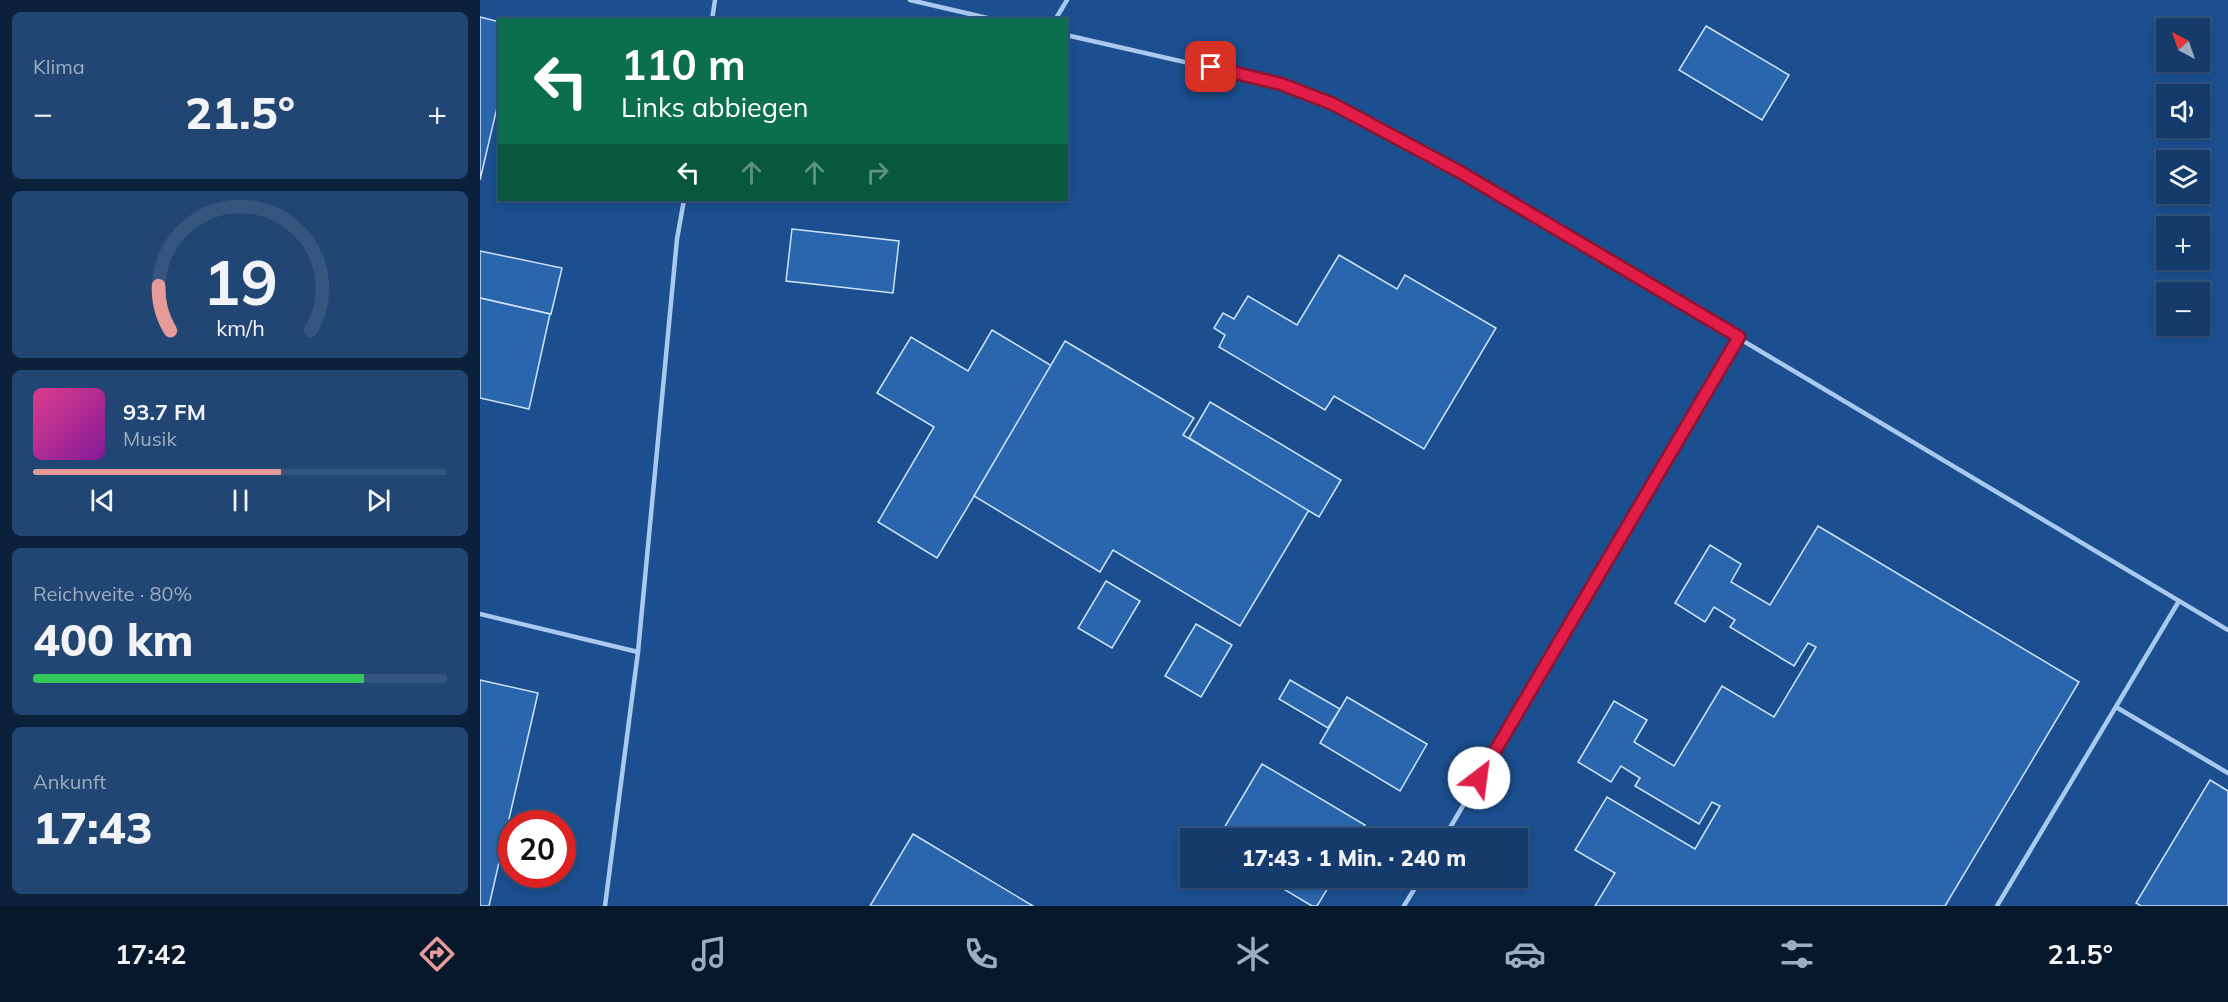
<!DOCTYPE html>
<html lang="de">
<meta charset="utf-8">
<style>
:root{--surface:#143b6b;--page:#214673;--text:#f1f3f6;--muted:#9dadc1;--line:#33557e;--accent:#e69b98}
body{margin:0;font-family:Mulish,sans-serif;background:var(--page);color:var(--text);height:100vh;display:flex;flex-direction:column;font-size:22px;white-space:nowrap}
*{box-sizing:border-box;margin:0}
p{font-size:20px;color:var(--muted)}
.icon{flex:none;width:33px;height:33px;fill:none;stroke:currentColor;stroke-width:2;stroke-linecap:round;stroke-linejoin:round}
.map{position:relative;flex:1;overflow:hidden}
.side{display:flex;flex-direction:column;gap:12px;padding:12px;background:#0b203b;width:480px}
.side>*{flex:none}
.banner{position:absolute;left:18px;top:18px;width:570px;height:183px;border-radius:0px;box-shadow:0 3px 9px #0003,0 0 0 2px var(--line);background:#0b6e4f;color:#fff;overflow:hidden}
.needle{width:39px;rotate:320deg}
.controls{position:absolute;left:1676px;top:18px;display:grid;gap:12px}
.controls a{display:grid;place-items:center;width:54px;height:54px;border-radius:0px;background:var(--surface);box-shadow:0 3px 9px #0003,0 0 0 2px var(--line);font-size:30px}
.speed{position:absolute;left:18px;top:810px;display:flex;gap:12px;font-size:30px;font-weight:700;text-align:center}
.speed>*{display:grid;place-content:center;width:78px;height:78px;border-radius:50%;background:var(--surface);box-shadow:0 3px 9px #0003,0 0 0 2px var(--line);line-height:1}
.speed .limit{border:9px solid #d22;background:#fff;color:#111}
.pin{position:absolute;display:grid;place-items:center;width:51px;height:51px;color:#fff;margin:-26px;border-radius:12px;box-shadow:0 3px 9px #0006}
.me{position:absolute;width:66px;margin:-33px;rotate:30deg;stroke-linejoin:round;filter:drop-shadow(0 0 4px #0008)}
.turn{display:flex;align-items:center;gap:21px;height:126px;padding:0 24px;font-size:27px}
.turn .icon{width:78px;height:78px;stroke-width:2.5}
.turn b{display:block;font-size:42px;line-height:51px}
.lanes{display:flex;align-items:center;height:57px;padding:0 24px;background:#0003;justify-content:center;gap:30px;direction:ltr}
.lanes .off{opacity:.35}
.big{font-size:45px;font-weight:800;line-height:1.1}
.side .tile{flex:1;display:flex;flex-direction:column;justify-content:center;gap:9px;min-width:0;padding:0 21px;border-radius:9px;background:var(--page)}
.side .dial{align-items:center;gap:0}
.dial svg{height:156px;overflow:visible;fill:none;stroke:var(--line);stroke-width:7;stroke-linecap:round;text-anchor:middle}
.dial text{fill:var(--text);stroke:none}
.song{display:flex;align-items:center;gap:18px}
.cover{width:72px;height:72px;border-radius:9px;background:linear-gradient(135deg,hsl(330 70% 55%),hsl(290 70% 35%))}
.played{height:6px;border-radius:3px;background:linear-gradient(90deg,var(--accent) 60%,var(--line) 60%)}
.keys{display:flex;justify-content:space-around;direction:ltr}
.heat{display:flex;justify-content:space-between;align-items:center;font-size:33px;direction:ltr}
.charge{height:9px;border-radius:4px;background:linear-gradient(90deg,#34c759 80%,var(--line) 0)}
.trip{position:absolute;left:700px;top:828px;width:348px;height:60px;border-radius:0px;background:var(--surface);box-shadow:0 3px 9px #0003,0 0 0 2px var(--line);font-weight:800;line-height:60px;text-align:center}
.tab-bar{display:flex;height:96px;justify-content:space-around;align-items:center;background:#08182b;color:var(--muted)}
.tab-bar .icon{width:42px;height:42px}
.tab-bar .on{color:var(--accent)}
.tab-bar b{font-size:27px;color:var(--text)}
main{display:flex;flex:1;min-height:0}
.map>svg:first-child{display:block}
</style>
<main>
<section class="side">
<div class="tile"><p>Klima</p>
<div class="heat"><a>−</a><b class="big">21.5°</b><a>+</a></div>
</div>
<div class="tile dial"><svg viewBox="0 0 100 80">
<path d="M14 69A42 42 0 1 1 86 69"/>
<path d="M14 69A42 42 0 0 1 8 46" stroke="#e69b98"/>
<text x="50" y="56" font-size="32" font-weight="700">19</text>
<text x="50" y="72" font-size="11">km/h</text>
</svg></div>
<div class="tile">
<div class="song"><i class="cover"></i><div><b>93.7 FM</b><p>Musik</p></div></div>
<div class="played"></div>
<div class="keys"><svg class="icon" aria-label="previous" viewBox="0 0 24 24"><path d="M18 5L8 12l10 7zM5 5v14"/></svg><svg class="icon" aria-label="pause" viewBox="0 0 24 24"><path d="M8 5v14M16 5v14"/></svg><svg class="icon" aria-label="next" viewBox="0 0 24 24"><path d="M6 5l10 7-10 7zM19 5v14"/></svg></div>
</div>
<div class="tile"><p>Reichweite · 80%</p><b class="big">400 km</b><div class="charge"></div></div>
<div class="tile"><p>Ankunft</p><b class="big">17:43</b></div>
</section>
<div class="map">
<svg width="1748" height="906" viewBox="0 0 1748 906">
<rect width="100%" height="100%" fill="#1b4f8f"/>
<g fill="#2a66ad" stroke="#cfe3fa" stroke-width="1.5">
<path d="M 0,17 L 20,22 L 20,95 L 0,180 Z"/>
<path d="M 1226,26 L 1309,75 L 1282,120 L 1199,70 Z"/>
<path d="M 312,229 L 419,241 L 413,293 L 306,281 Z"/>
<path d="M 0,251 L 82,268 L 71,314 L 0,298 Z"/>
<path d="M 859,255 L 917,289 L 925,275 L 1016,328 L 944,449 L 854,396 L 845,410 L 739,347 L 745,335 L 734,328 L 743,313 L 754,319 L 768,296 L 817,325 Z"/>
<path d="M 0,298 L 70,314 L 49,409 L 0,398 Z"/>
<path d="M 512,330 L 572,366 L 457,558 L 398,522 L 454,427 L 397,393 L 431,337 L 488,371 Z"/>
<path d="M 585,341 L 714,418 L 703,435 L 829,510 L 760,626 L 633,550 L 620,572 L 494,496 Z"/>
<path d="M 730,402 L 861,480 L 839,517 L 709,438 Z"/>
<path d="M 1338,526 L 1599,682 L 1465,906 L 1115,906 L 1135,873 L 1095,850 L 1127,797 L 1215,849 L 1240,806 L 1232,802 L 1219,824 L 1155,786 L 1160,778 L 1141,766 L 1131,782 L 1098,762 L 1134,701 L 1167,720 L 1154,742 L 1194,766 L 1242,686 L 1294,717 L 1336,647 L 1328,643 L 1314,666 L 1250,627 L 1255,620 L 1234,607 L 1225,622 L 1195,603 L 1230,545 L 1261,564 L 1251,582 L 1290,605 Z"/>
<path d="M 626,581 L 660,601 L 632,648 L 598,628 Z"/>
<path d="M 716,624 L 752,645 L 721,697 L 685,676 Z"/>
<path d="M 0,680 L 58,693 L 9,906 L 0,906 Z"/>
<path d="M 810,680 L 860,709 L 848,728 L 799,699 Z"/>
<path d="M 867,697 L 947,744 L 920,791 L 840,743 Z"/>
<path d="M 782,764 L 885,825 L 877,838 L 738,838 Z"/>
<path d="M 1730,780 L 1748,791 L 1748,906 L 1661,906 L 1656,903 Z"/>
<path d="M 433,834 L 553,906 L 390,906 Z"/>
<path d="M 785,878 L 854,878 L 837,906 L 832,906 Z"/>
</g>
<g fill="none" stroke-linecap="round" stroke-linejoin="round">
<g stroke="#a9c9ee" stroke-width="4.5">
<path d="M 430,0 L 516,20"/>
<path d="M 232,20 L 235,0"/>
<path d="M 575,20 L 587,0"/>
<path d="M 586,35 L 801,84 L 853,104 L 980,172 L 1748,630"/>
<path d="M 0,614 L 158,652"/>
<path d="M 1636,707 L 1748,773"/>
<path d="M 964,838 L 1259,337"/>
<path d="M 125,906 L 158,652 L 197,239 L 204,200"/>
<path d="M 924,906 L 941,878"/>
<path d="M 1517,906 L 1699,601"/>
</g>
</g>
<g fill="none" stroke-linecap="round" stroke-linejoin="round">
<defs>
<path id="route" d="M 731,67 L 801,84 L 853,104 L 980,172 L 1259,337 L 999,778"/>
</defs>
<use href="#route" stroke="#92132f" stroke-width="15"/>
<use href="#route" stroke="#e11d48" stroke-width="10"/>
</g>
</svg>
<div class="controls">
<a><svg class="needle" viewBox="-14 -14 28 28"><path d="M0-13l5 13h-10z" fill="#e53935"/><path d="M0 13l5-13h-10z" fill="#9dadc1"/></svg></a>
<a><svg class="icon" aria-label="sound" viewBox="0 0 24 24"><path d="M4 9h4l5-4v14l-5-4H4zM17 9q2 3 0 6"/></svg></a>
<a><svg class="icon" aria-label="layers" viewBox="0 0 24 24"><path d="M12 4l9 5-9 5-9-5zM3 14l9 5 9-5"/></svg></a>
<a>+</a>
<a>−</a>
</div>
<div class="speed"><div class="limit">20</div></div>
<div class="pin" style="left:731px;top:67px;background:#d93025"><svg class="icon" aria-label="arrive" viewBox="0 0 24 24"><path d="M6 21V4h12l-3 4 3 4H6"/></svg></div>
<svg class="me" style="left:999px;top:778px" viewBox="-20 -20 40 40"><circle r="19" fill="#fff"/><path d="M0-13L10 11 0 6-10 11z" fill="#e11d48"/></svg>
<div class="trip">17:43 · 1 Min. · 240 m</div>
<div class="banner">
<div class="turn"><svg class="icon" aria-label="left" viewBox="0 0 24 24"><path d="M17 20v-9H6M10 6l-5 5 5 5"/></svg><div><b>110 m</b>Links abbiegen</div></div>
<div class="lanes"><svg class="icon" aria-label="left" viewBox="0 0 24 24"><path d="M17 20v-9H6M10 6l-5 5 5 5"/></svg><svg class="icon off" aria-label="ahead" viewBox="0 0 24 24"><path d="M12 20V5M6 11l6-6 6 6"/></svg><svg class="icon off" aria-label="ahead" viewBox="0 0 24 24"><path d="M12 20V5M6 11l6-6 6 6"/></svg><svg class="icon off" aria-label="right" viewBox="0 0 24 24"><path d="M7 20v-9h11M14 6l5 5-5 5"/></svg></div>
</div>
</div>
</main>
<nav class="tab-bar">
<b>17:42</b>
<svg class="icon on" aria-label="directions" viewBox="0 0 24 24"><path d="M12 3l9 9-9 9-9-9zM9 14v-3h6M13 9l2 2-2 2"/></svg>
<svg class="icon" aria-label="music" viewBox="0 0 24 24"><path d="M9 18V5l10-2v13"/><circle cx="6" cy="18" r="3"/><circle cx="16" cy="16" r="3"/></svg>
<svg class="icon" aria-label="phone" viewBox="0 0 24 24"><path d="M5 4h4l2 5-3 2q2 4 5 5l2-3 5 2v4C11 20 4 13 5 4z"/></svg>
<svg class="icon" aria-label="climate" viewBox="0 0 24 24"><path d="M12 3v18M4 7l16 10M4 17L20 7"/></svg>
<svg class="icon" aria-label="car" viewBox="0 0 24 24"><path d="M5 17H2v-5l4-1 3-4h7l3 4 3 1v5h-3M9 17h6M6 11h13"/><circle cx="7" cy="17" r="2"/><circle cx="17" cy="17" r="2"/></svg>
<svg class="icon" aria-label="filters" viewBox="0 0 24 24"><path d="M4 7h16M4 17h16"/><circle cx="9" cy="7" r="2"/><circle cx="15" cy="17" r="2"/></svg>
<b>21.5°</b>
</nav>
